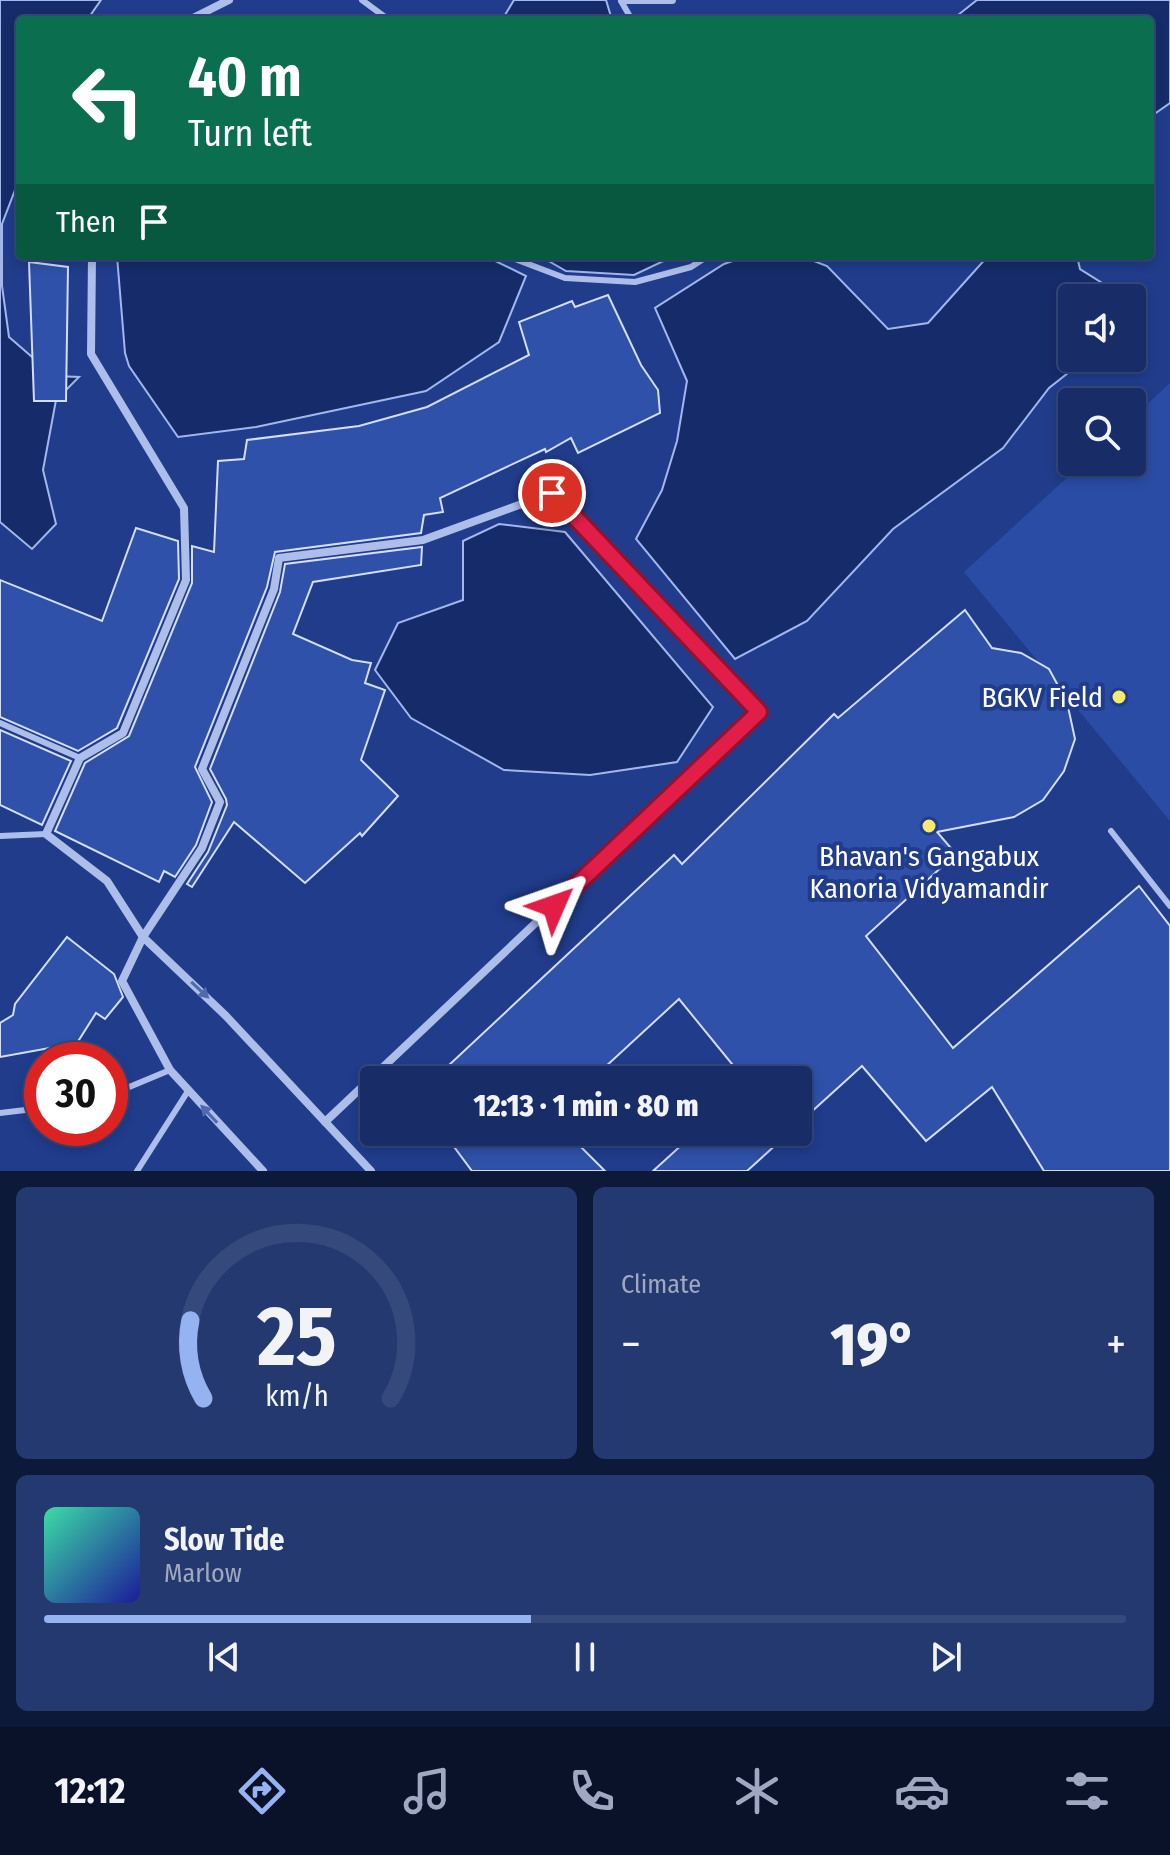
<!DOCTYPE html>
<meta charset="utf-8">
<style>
:root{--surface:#182d68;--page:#253971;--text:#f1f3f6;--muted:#9fa8c0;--line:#36497c;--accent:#95b2f1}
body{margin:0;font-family:"Fira Sans Condensed",sans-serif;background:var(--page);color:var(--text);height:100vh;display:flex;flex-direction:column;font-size:30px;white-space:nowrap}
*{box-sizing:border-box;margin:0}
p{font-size:26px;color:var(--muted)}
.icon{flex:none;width:44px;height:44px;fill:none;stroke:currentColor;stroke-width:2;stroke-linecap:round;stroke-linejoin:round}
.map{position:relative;height:1171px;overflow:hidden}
.sheet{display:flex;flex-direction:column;gap:16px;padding:16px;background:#0d1939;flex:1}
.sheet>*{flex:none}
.banner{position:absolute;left:16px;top:16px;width:1138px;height:244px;border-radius:8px;box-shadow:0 4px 12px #0003,0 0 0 2px var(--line);background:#0b6e4f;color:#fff;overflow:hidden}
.controls{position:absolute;left:1058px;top:284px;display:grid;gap:16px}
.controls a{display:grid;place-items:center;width:88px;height:88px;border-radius:8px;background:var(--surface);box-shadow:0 4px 12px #0003,0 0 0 2px var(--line);font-size:40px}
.speed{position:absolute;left:24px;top:1042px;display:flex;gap:16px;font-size:40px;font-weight:700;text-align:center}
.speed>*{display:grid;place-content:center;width:104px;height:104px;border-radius:50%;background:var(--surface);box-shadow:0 4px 12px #0003,0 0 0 2px var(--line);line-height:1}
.speed .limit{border:12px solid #d22;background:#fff;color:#111}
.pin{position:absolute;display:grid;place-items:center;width:68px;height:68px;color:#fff;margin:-34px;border:4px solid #fff;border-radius:50%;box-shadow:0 2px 8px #0007}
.me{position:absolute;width:88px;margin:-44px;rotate:47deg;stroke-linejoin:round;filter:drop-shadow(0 0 6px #0008)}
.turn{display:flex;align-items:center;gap:28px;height:168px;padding:0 40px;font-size:36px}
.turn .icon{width:104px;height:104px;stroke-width:2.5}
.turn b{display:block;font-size:56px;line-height:68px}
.then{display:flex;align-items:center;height:76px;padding:0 40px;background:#0003;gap:16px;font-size:30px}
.big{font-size:60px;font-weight:800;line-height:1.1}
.sheet .tile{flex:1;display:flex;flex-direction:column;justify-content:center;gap:12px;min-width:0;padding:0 28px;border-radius:12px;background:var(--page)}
.sheet .dial{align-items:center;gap:0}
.dial svg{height:208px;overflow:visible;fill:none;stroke:var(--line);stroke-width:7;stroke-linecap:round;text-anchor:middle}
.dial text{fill:var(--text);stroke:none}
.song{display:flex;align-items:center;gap:24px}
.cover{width:96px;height:96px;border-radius:12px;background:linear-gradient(135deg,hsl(160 70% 55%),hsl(240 70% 35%))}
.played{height:8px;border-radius:4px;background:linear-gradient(90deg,var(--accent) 45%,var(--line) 45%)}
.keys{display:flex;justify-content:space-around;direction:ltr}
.heat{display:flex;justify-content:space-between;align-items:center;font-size:44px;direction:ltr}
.sheet .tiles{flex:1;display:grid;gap:16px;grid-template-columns:1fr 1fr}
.tile:last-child{grid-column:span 2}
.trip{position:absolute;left:360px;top:1066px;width:452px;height:80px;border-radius:8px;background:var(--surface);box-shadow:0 4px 12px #0003,0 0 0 2px var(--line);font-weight:800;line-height:80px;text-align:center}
.tab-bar{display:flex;height:128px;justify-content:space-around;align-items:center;background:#0a122a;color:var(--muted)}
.tab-bar .icon{width:56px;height:56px}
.tab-bar .current{color:var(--accent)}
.tab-bar b{font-size:36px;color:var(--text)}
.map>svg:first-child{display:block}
</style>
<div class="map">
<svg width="1170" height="1171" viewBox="0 0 1170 1171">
<rect width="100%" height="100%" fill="#203c8b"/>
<path fill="#2a4ca4" d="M 1170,383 L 1170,821 L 964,572 L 1084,462 L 1132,462 L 1132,418 Z"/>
<g fill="#162b6a" stroke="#a1b7ed" stroke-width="2">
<path d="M 0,0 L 101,0 L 87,20 L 20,20 L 20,177 L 2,224 L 2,286 L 9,337 L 54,376 L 79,377 L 56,400 L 43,470 L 56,524 L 32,549 L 0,522 Z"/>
<path d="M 514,0 L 606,0 L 612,20 L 502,20 Z"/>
<path d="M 977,0 L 1170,0 L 1170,103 L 1150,117 L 1150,20 L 957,20 L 958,15 Z"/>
<path d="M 117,256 L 485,256 L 526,276 L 499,342 L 426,391 L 256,427 L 178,437 L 129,366 L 125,353 Z"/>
<path d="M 540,256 L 674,256 L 634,275 L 566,271 Z"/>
<path d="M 747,256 L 801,256 L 827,266 L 888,329 L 928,323 L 988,256 L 1077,256 L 1080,269 L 1123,296 L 1123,298 L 1072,298 L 1072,358 L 1087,358 L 1049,388 L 1003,448 L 893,529 L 807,621 L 735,659 L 636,539 L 662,490 L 677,441 L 687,381 L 655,308 L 724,264 Z"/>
<path d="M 499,524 L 565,532 L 713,707 L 677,762 L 590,775 L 504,770 L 411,718 L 375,670 L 398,623 L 463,600 L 463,541 Z"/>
</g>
<g fill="#3051a9" stroke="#d2ddf8" stroke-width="2">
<path d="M 29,262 L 68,267 L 66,401 L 34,401 Z"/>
<path d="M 608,295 L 641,365 L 658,390 L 660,413 L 578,453 L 571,438 L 546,452 L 545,449 L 440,498 L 443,512 L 424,515 L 421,533 L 275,552 L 267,587 L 195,767 L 212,802 L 196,845 L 175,877 L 164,871 L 159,882 L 55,831 L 85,763 L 129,736 L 192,583 L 192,546 L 214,552 L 218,461 L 244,459 L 247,440 L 359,426 L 427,407 L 529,355 L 519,322 L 572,301 L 575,307 Z"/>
<path d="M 136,528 L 178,541 L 179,579 L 117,728 L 78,751 L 0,717 L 0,580 L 102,621 Z"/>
<path d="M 422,547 L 421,565 L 313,582 L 293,634 L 352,660 L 371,663 L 365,683 L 385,690 L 361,760 L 398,796 L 362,836 L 360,833 L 305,883 L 234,822 L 192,887 L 187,884 L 208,852 L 227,805 L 226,799 L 210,769 L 280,592 L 285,564 Z"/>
<path d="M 965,610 L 992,648 L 1021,653 L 1049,669 L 1067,702 L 1075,739 L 1064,771 L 1043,800 L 1014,817 L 937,832 L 956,854 L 866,936 L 953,1048 L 1139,886 L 1170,926 L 1170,1171 L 1044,1171 L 992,1087 L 926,1141 L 862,1066 L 798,1124 L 798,1080 L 745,1080 L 679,999 L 591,1080 L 433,1080 L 674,855 L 682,864 L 834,714 L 838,718 Z"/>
<path d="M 0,730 L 71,761 L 42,825 L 0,805 Z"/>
<path d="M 67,937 L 114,974 L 123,997 L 105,1019 L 96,1013 L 77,1043 L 0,1057 L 0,1023 L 13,1015 L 15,1004 Z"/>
<path d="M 443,1132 L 566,1132 L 605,1171 L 472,1171 Z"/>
<path d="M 696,1132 L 790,1132 L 747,1171 L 653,1171 Z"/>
</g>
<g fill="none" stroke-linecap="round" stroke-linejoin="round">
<g stroke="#adbeeb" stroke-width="6">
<path d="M 362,0 L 389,20"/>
<path d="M 621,1 L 632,20"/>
<path d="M 507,256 L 565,278 L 635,282 L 691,267 L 708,256"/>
<path d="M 0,723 L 80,758"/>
<path d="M 1111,831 L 1170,906"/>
<path d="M 0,836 L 46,834"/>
<path d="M 110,1095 L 170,1070"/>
<path d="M 0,1113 L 42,1108"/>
<path d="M 137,1171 L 188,1091"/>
</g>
<g stroke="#adbeeb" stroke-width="8">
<path d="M 622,0 L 672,0"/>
<path d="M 189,20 L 229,0"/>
<path d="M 92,256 L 91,354 L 184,508 L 186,580 L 123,733 L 80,758 L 46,834 L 107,881 L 143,937 L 202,848 L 220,802 L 202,769 L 274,589 L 279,558 L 423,540 L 552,493 L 759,712 L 325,1122"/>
<path d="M 263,1171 L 170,1070 L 122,981 L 143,937 L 226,1016 L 371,1171"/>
</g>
</g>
<defs><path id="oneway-solid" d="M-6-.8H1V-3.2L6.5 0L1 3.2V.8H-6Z" transform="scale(2)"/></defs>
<g fill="#516aad">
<use href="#oneway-solid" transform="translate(200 990) rotate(43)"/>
<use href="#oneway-solid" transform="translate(209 1114) rotate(-133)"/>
</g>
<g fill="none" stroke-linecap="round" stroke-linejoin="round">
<defs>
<path id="route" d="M 552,493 L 759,712 L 554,906"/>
</defs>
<use href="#route" stroke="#92132f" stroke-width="20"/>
<use href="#route" stroke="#e11d48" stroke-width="14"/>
</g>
<g fill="#f9e96e" stroke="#203c8b" stroke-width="3">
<circle cx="1119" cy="697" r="8"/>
<circle cx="929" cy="826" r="8"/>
</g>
<g text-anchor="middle" stroke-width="8" stroke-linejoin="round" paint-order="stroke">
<g font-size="28" fill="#fff" stroke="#203c8b" text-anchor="end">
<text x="1103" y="707">BGKV Field</text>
<text x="929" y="866" text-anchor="middle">Bhavan's Gangabux<tspan x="929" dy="32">Kanoria Vidyamandir</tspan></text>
</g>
</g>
</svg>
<div class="controls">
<a><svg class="icon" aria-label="sound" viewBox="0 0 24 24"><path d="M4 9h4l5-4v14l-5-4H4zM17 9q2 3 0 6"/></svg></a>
<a><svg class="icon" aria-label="search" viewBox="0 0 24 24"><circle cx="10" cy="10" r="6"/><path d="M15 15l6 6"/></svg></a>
</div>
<div class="speed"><div class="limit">30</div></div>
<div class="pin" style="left:552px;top:493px;background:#d93025"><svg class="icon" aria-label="arrive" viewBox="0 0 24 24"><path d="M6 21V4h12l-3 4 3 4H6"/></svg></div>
<svg class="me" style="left:554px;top:906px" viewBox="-20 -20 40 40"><path d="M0-17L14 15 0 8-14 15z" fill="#e11d48" stroke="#fff" stroke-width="4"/></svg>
<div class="trip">12:13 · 1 min · 80 m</div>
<div class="banner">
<div class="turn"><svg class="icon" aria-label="left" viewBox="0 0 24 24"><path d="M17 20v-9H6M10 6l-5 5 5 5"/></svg><div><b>40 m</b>Turn left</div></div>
<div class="then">Then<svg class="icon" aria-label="arrive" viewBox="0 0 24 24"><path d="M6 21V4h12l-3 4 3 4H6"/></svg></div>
</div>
</div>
<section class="sheet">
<div class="tiles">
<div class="tile dial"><svg viewBox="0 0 100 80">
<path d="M14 69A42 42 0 1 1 86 69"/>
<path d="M14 69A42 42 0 0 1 9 39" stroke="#95b2f1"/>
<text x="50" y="56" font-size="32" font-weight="700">25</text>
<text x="50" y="72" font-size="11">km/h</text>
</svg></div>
<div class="tile"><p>Climate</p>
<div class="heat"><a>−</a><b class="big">19°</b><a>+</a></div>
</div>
<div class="tile">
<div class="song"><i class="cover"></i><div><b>Slow Tide</b><p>Marlow</p></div></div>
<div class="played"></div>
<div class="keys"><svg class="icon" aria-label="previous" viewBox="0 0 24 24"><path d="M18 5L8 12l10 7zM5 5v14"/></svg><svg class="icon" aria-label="pause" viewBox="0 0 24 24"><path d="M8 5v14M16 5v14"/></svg><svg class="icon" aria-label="next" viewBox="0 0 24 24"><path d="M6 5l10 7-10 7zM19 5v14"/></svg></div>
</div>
</div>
</section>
<nav class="tab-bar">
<b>12:12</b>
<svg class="icon current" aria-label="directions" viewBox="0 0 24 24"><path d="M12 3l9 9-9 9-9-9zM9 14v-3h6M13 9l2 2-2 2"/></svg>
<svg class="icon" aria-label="music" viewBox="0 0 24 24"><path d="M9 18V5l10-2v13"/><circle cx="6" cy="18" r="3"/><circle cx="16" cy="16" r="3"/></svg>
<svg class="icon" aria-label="phone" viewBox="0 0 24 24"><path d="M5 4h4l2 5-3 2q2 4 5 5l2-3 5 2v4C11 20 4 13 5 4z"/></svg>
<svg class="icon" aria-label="climate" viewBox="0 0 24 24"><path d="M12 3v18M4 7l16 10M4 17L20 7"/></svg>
<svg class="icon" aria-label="car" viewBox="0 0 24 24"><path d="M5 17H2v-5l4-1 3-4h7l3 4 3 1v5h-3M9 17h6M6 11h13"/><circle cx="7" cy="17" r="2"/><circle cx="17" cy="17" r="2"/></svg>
<svg class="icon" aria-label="filters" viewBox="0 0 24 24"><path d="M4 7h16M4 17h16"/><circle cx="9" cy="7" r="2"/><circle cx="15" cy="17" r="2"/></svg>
</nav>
